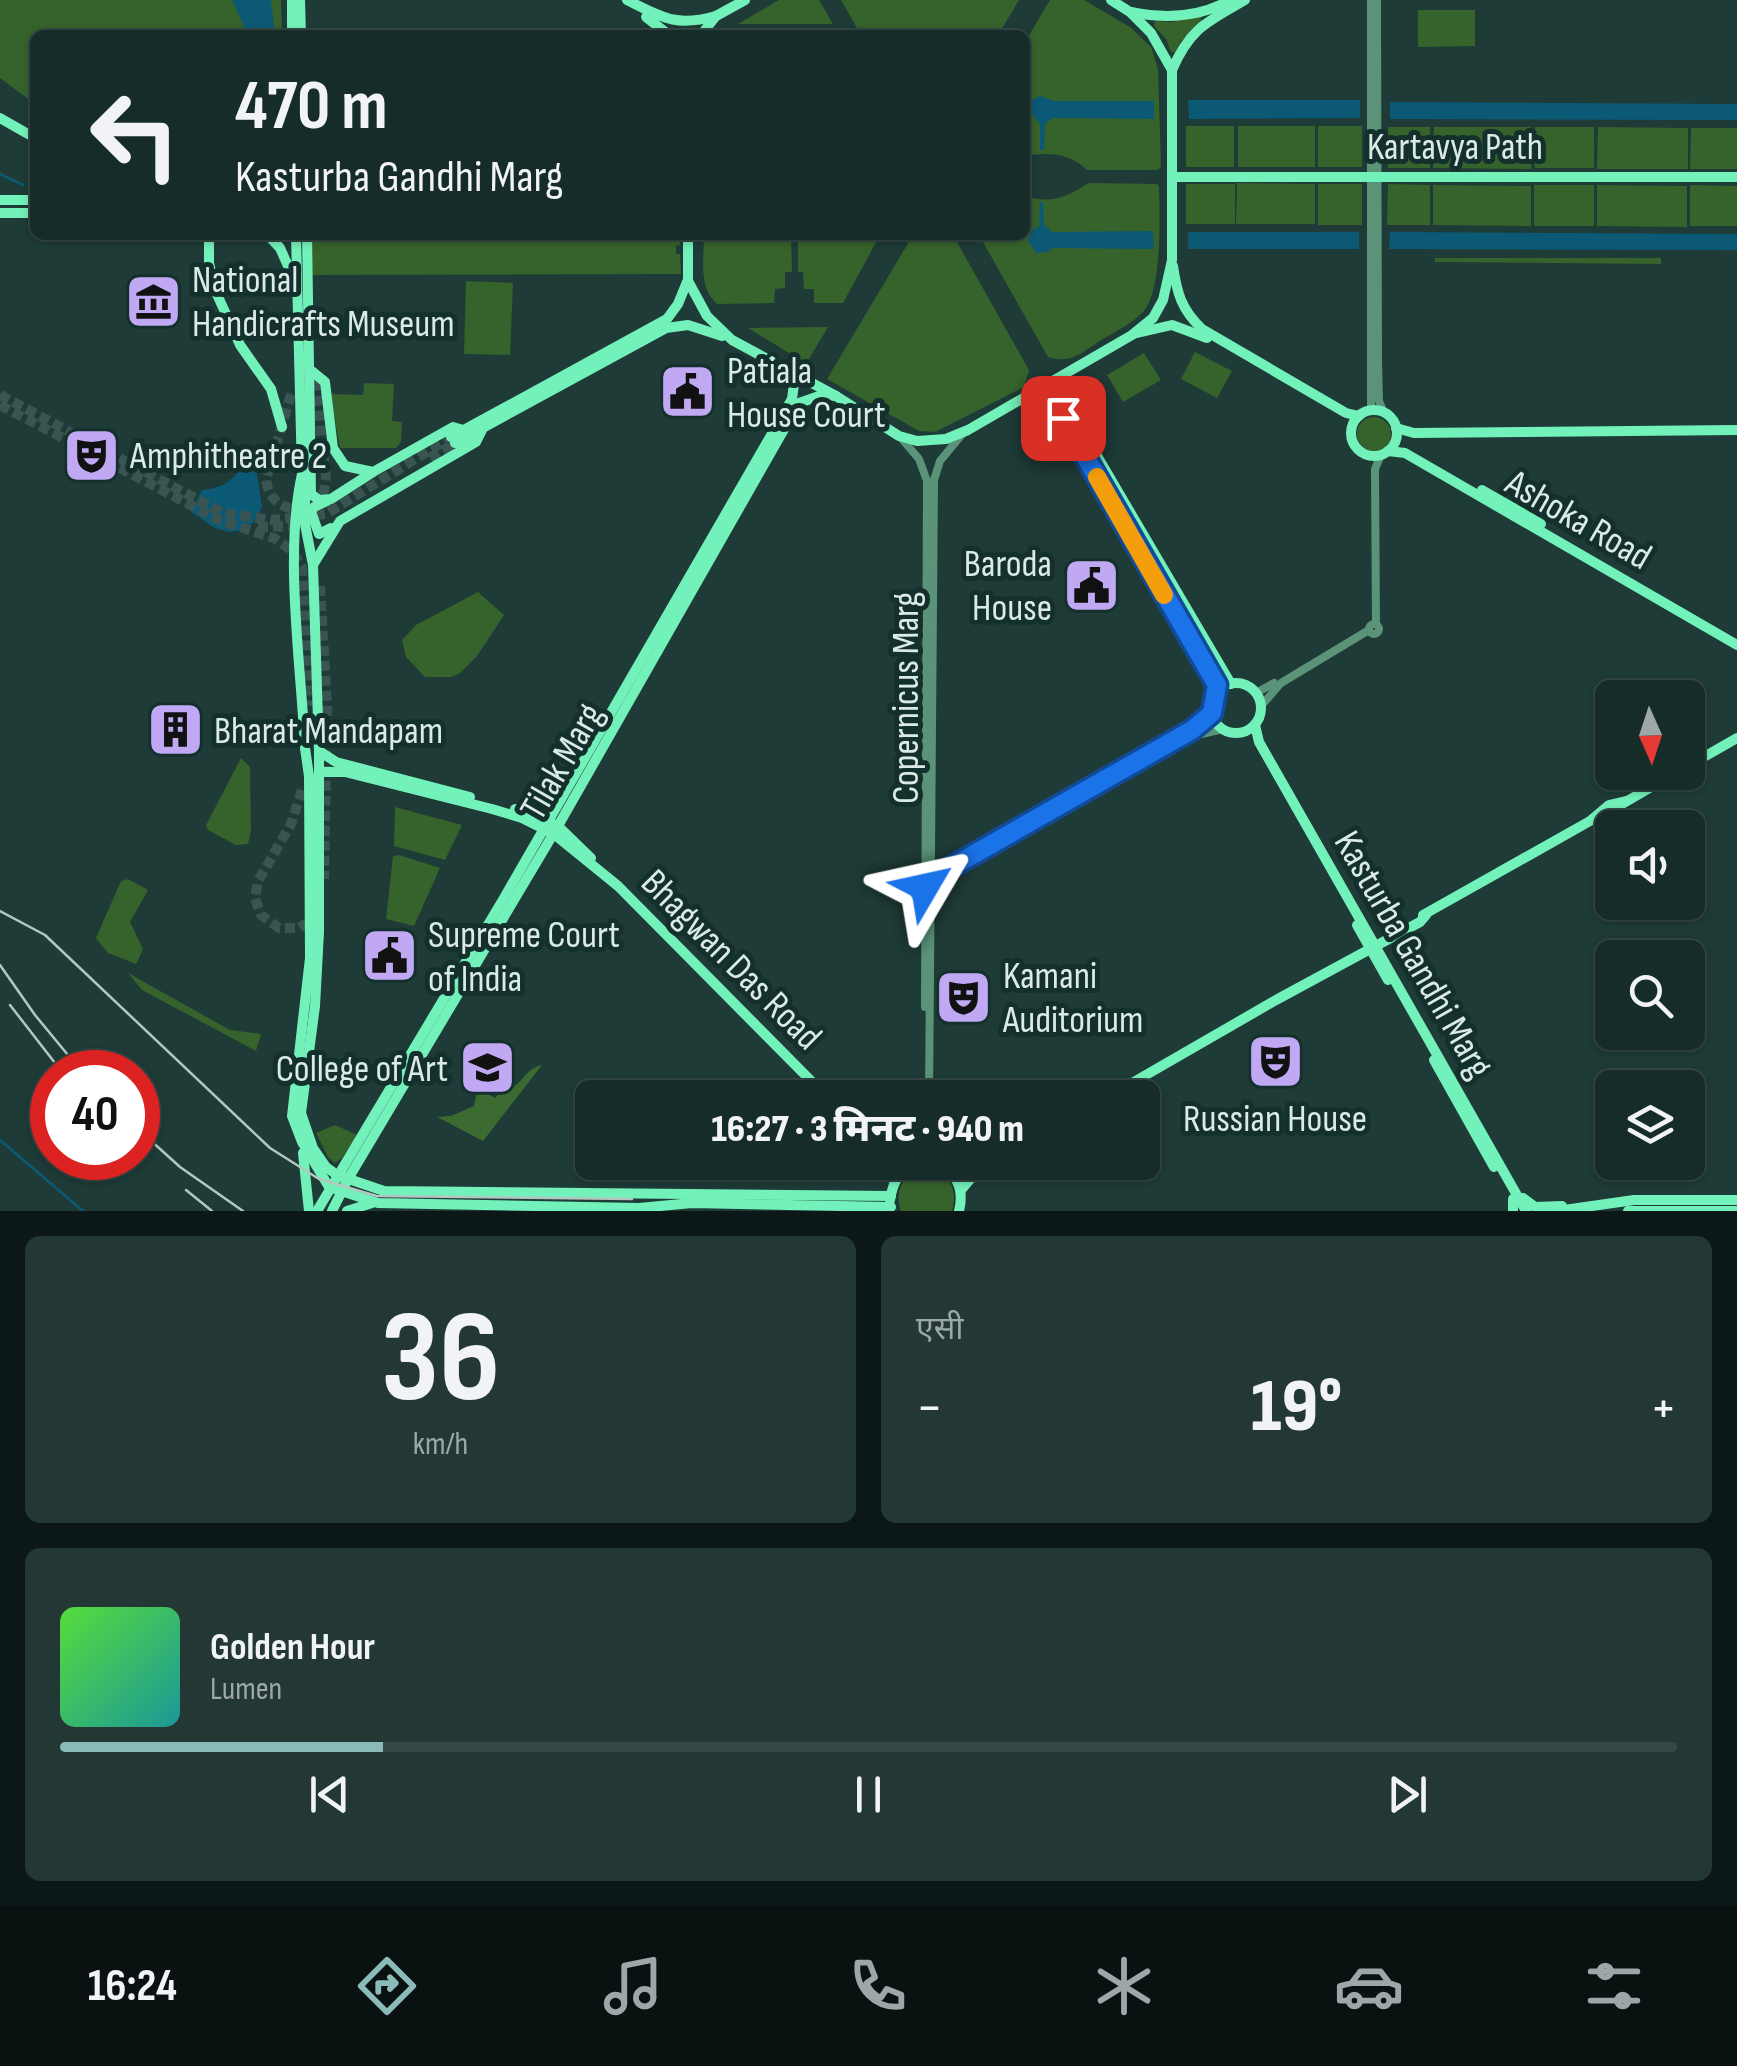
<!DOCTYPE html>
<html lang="hi">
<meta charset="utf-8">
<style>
:root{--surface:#162c29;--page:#233835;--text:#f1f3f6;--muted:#9ea7a8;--line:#354846;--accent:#8bbbb9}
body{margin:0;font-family:"Sofia Sans Condensed","Noto Sans Devanagari",sans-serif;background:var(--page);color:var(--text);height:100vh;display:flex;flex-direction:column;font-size:38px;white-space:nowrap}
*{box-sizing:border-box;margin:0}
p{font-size:32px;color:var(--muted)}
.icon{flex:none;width:55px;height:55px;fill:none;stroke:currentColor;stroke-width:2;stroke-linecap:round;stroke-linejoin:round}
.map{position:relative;height:1211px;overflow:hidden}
.drawer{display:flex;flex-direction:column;gap:25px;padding:25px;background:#0c1817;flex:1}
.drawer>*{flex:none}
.guide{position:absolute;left:30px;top:30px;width:1000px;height:210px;border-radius:15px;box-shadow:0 2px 8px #0004,0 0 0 2px var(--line);background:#162c29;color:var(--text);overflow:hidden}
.needle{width:65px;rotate:177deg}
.buttons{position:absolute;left:1595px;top:680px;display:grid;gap:20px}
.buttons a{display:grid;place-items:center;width:110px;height:110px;border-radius:15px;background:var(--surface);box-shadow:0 2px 8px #0004,0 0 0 2px var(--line);font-size:50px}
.speed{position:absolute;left:30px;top:1050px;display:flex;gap:20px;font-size:50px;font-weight:700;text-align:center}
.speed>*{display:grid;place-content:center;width:130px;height:130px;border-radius:50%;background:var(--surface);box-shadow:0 2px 8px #0004,0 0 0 2px var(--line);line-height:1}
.speed .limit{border:15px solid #d22;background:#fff;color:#111}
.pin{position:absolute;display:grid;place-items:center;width:85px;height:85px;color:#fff;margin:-42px;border-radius:20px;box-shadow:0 5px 15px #0006}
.me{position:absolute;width:110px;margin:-55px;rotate:54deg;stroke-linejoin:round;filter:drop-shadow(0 0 8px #0008)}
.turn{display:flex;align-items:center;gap:35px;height:210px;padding:0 40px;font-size:45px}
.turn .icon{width:130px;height:130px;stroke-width:2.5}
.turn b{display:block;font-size:70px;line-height:85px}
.big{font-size:75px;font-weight:800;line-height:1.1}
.drawer .tile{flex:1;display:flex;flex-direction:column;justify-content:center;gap:15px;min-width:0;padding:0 35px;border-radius:15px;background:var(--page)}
.drawer .dial{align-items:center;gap:0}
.dial b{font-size:130px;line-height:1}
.song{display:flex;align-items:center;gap:30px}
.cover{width:120px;height:120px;border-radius:15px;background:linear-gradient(135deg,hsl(110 70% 55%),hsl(180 70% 35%))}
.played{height:10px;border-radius:5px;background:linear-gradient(90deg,var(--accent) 20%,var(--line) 20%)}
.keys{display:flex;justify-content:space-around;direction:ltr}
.heat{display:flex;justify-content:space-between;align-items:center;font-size:55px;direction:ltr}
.drawer .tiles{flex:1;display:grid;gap:25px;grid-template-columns:1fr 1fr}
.tile:last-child{grid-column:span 2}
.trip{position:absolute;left:575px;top:1080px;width:585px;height:100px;border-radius:15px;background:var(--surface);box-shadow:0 2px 8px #0004,0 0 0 2px var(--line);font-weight:800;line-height:100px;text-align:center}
.tab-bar{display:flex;height:160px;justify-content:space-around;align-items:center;background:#091210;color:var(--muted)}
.tab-bar .icon{width:70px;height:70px}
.tab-bar .on{color:var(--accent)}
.tab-bar b{font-size:45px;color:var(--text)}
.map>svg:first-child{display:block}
</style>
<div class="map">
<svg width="1737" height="1211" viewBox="0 0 1737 1211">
<rect width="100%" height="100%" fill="#1e3b37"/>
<g fill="#36622b">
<path d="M 0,0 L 281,0 L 282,35 L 35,35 L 35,104 L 0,78 Z"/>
<path d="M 779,0 L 819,0 L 833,24 L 738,24 Z"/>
<path d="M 841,0 L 1019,0 L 998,35 L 861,35 Z"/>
<path d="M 1050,0 L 1084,0 L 1130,27 L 1151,47 L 1158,69 L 1161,167 L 1158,170 L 1087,170 C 1070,153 1048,152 1025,156 L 1025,42 Z"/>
<path d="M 1418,10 L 1475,10 L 1475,46 L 1418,47 Z"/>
<path d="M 1200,16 L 1202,21 L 1181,41 L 1175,53 L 1171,52 L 1166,39 L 1154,26 L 1155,21 L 1171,22 Z"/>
<rect x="1186" y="126" width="48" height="41"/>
<rect x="1238" y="126" width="77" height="41"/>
<rect x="1318" y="126" width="44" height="41"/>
<rect x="1388" y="127" width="42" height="41"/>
<path d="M 1434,127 L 1531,127 L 1531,169 L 1433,168 Z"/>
<rect x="1535" y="127" width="59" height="41"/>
<path d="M 1598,127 L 1688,128 L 1688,169 L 1597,169 Z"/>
<path d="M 1691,128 L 1737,128 L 1737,169 L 1690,169 Z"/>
<path d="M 1088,183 L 1157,184 L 1159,187 C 1160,216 1162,289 1144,311 C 1132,324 1113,333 1098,342 C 1081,354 1069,364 1048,357 L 979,235 L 1025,235 L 1025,197 C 1053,203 1066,198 1088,183 Z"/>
<path d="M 1237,183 L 1315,184 L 1315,224 L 1236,224 Z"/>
<rect x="1186" y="184" width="49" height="40"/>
<rect x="1318" y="184" width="44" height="41"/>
<path d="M 1388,184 L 1430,185 L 1430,225 L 1387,225 Z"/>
<path d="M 1433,185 L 1531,186 L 1531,226 L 1433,225 Z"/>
<rect x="1534" y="185" width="60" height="41"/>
<path d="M 1597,185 L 1687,186 L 1687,227 L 1597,226 Z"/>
<path d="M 1690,185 L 1737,186 L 1737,226 L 1690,226 Z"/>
<path d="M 312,235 L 680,235 L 680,245 L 676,246 L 676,254 L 680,254 L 681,274 L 312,275 Z"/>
<path d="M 704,235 L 774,235 L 791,238 L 792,272 L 785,272 L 785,288 L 775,289 L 774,303 L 717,304 C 698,287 704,259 704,235 Z"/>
<path d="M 816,235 L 880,235 L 843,303 L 814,303 L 814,289 L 804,289 L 803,272 L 798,272 L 798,238 Z"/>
<path d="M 913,235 L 953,235 L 1029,370 L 1024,387 L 935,432 L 919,431 L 827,379 Z"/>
<path d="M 1435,258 L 1661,258 L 1661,264 L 1435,262 Z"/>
<path d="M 466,281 L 513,283 L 510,355 L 464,354 Z"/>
<path d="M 828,327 L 809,359 L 802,361 L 748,328 Z"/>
<path d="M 1195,352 L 1232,371 L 1217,398 L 1181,379 Z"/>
<path d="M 1144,353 L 1161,380 L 1123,402 L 1107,375 Z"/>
<path d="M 364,383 L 394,384 L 392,421 L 402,422 L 401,442 L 396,448 L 340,448 L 330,394 L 363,395 Z"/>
<circle cx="1374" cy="434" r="17"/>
<path d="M 478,592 L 504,615 L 477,656 L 459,674 L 451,677 L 425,677 L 406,657 L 402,640 L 416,625 Z"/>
<path d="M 241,758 L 250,767 L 251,831 L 248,844 L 236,845 L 208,830 L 206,825 Z"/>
<path d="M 395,807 L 462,825 L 445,860 L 394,846 Z"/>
<path d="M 399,855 L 440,868 L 414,926 L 386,919 L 393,856 Z"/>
<path d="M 128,879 L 148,890 L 130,922 L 143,949 L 136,964 L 108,953 L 96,938 L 121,881 Z"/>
<path d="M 128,973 L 230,1030 L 261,1034 L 256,1051 L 142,990 Z"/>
<path d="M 335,1125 L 357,1135 L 342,1158 L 335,1163 L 328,1157 L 316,1133 Z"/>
<path d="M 922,1170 C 947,1170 959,1187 952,1211 L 901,1211 C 894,1191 902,1176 922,1170 Z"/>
</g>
<path fill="#3b6b30" d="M 542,1065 L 483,1141 L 437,1117 L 451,1116 L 474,1106 L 478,1088 L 495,1098 C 502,1089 508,1091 516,1085 C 526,1077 527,1069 542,1065 Z"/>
<g fill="#0c5976">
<path d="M 232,0 L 271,0 L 275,35 L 248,35 Z"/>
<path d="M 1040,96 L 1054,101 L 1154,101 L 1154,119 L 1053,118 L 1045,124 L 1044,150 L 1040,150 L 1040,124 L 1028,110 L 1031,101 Z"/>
<path d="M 1188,100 L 1360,100 L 1360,118 L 1189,119 Z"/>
<path d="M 1390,102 L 1737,104 L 1737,120 L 1390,119 Z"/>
<path d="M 1040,202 L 1043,202 L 1044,225 L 1052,232 L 1153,231 L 1154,249 L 1052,248 L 1047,252 L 1036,253 L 1028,240 L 1032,230 L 1039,227 Z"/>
<rect x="1188" y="232" width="171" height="17"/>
<path d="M 1390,232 L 1737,234 L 1737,250 L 1389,249 Z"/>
<path d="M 253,446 L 261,450 L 257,474 L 262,507 L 253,523 L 241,530 L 229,532 L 215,528 L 191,512 L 202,490 C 230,489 242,470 253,446 Z"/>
</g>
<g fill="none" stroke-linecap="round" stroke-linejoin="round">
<g stroke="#0c5976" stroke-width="2.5">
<path d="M 0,174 L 23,185"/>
<path d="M 0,1140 L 83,1211"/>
</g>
<g stroke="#3a5551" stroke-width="10" stroke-dasharray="10 5" stroke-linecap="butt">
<path d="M 315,381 L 326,478 L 324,491 L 317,502"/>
<path d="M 291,394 L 266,480 C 269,500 282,510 302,509"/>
<path d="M 0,395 L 223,513 L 271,520 L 326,514 L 451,437"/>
<path d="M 0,405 L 221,521 L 274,538 L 291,550 L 302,567 L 310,706"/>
<path d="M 430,458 L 455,443"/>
<path d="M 258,527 L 300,526"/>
<path d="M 320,586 L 327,705 L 324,879"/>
<path d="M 302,790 L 291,824 L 258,881 L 255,898 L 261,915 L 279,928 L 299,928 L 315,918"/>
</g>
<g stroke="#5a9378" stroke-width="8">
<path d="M 1377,0 L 1378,362 L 1379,401 L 1384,413"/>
<path d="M 1371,411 L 1371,0"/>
<path d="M 902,439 L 919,459 L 927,481 L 925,1007"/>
<circle cx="1374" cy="629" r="5"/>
<path d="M 1376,624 L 1375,469 L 1381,455"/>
<path d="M 1256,693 L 1274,683"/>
<path d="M 1261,706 L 1281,683 L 1369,630"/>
<path d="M 928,881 L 1192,730 L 1212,713"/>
<path d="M 929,887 L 1193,736 L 1223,729"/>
<path d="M 929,1098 L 934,480 L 940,461 L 964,432"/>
</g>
<g stroke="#73f1ba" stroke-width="10">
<path d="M 292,0 L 292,35"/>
<path d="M 300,0 L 301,35"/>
<path d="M 627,0 C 663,18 676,27 716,16"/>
<path d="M 1131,12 C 1165,19 1199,18 1230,0"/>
<path d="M 646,17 L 669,35"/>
<path d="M 701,35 L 716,16 L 745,0"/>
<path d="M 1172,70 C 1190,28 1207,22 1245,0"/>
<path d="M 0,118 L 35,138"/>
<path d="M 1173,177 L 1737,177"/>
<path d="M 0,200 L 35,200"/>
<path d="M 0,213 L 35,213"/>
<path d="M 209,235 L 209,263 L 215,290 L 240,345 L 271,389 L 282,427"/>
<path d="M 268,235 L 280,248 L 293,277"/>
<path d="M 296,235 L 302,474 C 284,555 301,664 305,748 L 309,776 L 310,958 L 292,1116 L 302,1142 L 329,1187 L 378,1203 L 639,1208 L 692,1203 L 891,1207"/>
<path d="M 307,235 L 311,494 L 319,500 L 331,499 L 373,472"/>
<path d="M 688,235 L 688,281 L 707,316 L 732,340 L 836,396 L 899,436 L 917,441 L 946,439 L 968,430 L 1132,335 L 1153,318 L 1163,300 L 1172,260 L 1172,70 L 1151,33 L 1130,12 L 1111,0"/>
<path d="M 1173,266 C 1177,293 1181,309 1202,329 L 1346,413 L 1359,416"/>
<path d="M 1137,333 L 1172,325 L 1207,338"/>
<path d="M 309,369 L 325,382 L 333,448 L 345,466 L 373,472 L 453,427 L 463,430"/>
<path d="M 1053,381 L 1231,684"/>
<path d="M 1044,386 L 1217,685 L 1216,694"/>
<circle cx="1374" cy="433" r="23"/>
<path d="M 1396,428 L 1414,433 L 1737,430"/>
<path d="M 451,437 L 667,319 L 678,304 L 687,282"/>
<path d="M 455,443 L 666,328 L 688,325 L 722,336"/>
<path d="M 1388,451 L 1405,453 L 1737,645"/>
<path d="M 311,468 L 303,514 L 313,565 L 319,751 L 319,932 L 315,1006 L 301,1113 L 313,1148 L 326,1167 L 337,1175 L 384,1191 L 891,1196"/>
<path d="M 1482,490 L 1541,524"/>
<path d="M 327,501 L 314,507 L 311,512 L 319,534 L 331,528"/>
<path d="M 313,565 L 340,521 L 476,442 L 482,430"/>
<circle cx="1236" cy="708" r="25"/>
<path d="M 1255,725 L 1259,742 L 1526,1211"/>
<path d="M 319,751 L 336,762 L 470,797"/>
<path d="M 1688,766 L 1737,738"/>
<path d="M 319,772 L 345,772 L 492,809 L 522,818 L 554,834 L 618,886 L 828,1098"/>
<path d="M 1622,804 L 1677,772"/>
<path d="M 515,809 L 558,826 L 591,858"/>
<path d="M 1423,915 L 1590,821 L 1609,805 L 1626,801"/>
<path d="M 1357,925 L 1388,980"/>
<path d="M 1434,1060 L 1494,1167"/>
<path d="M 1106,1098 L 1276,1000 L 1420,922 L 1426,915"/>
<path d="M 303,1153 L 309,1211"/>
<path d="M 888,1162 L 894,1181"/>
<path d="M 932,1162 C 955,1170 965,1187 959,1211"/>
<path d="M 961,1190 L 972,1177 L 997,1162"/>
<path d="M 1523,1198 L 1535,1207 L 1562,1206"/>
<path d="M 1513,1199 L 1513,1211"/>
<path d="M 890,1200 C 893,1180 901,1167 922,1162"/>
<path d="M 317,1211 L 504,898 L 792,399 L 794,384 L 784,367"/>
<path d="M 332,1211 L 348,1179 L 558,826 L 799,403 L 822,395 L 836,396"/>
<path d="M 347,1211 L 372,1203"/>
<path d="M 1557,1211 L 1634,1200 L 1737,1200"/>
<path d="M 1628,1211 L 1737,1211"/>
</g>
<g stroke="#b3c6c2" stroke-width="2.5">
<path d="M 0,911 L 45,935 L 270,1148 L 319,1179 L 377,1196 L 632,1199"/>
<path d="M 0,965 L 35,1015 L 82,1072"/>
<path d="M 10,1005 L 62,1072"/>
<path d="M 138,1129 L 180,1167 L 243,1211"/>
<path d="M 186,1190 L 212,1211"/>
</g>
</g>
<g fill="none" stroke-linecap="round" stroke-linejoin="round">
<defs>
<path id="route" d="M 925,887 L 925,882 L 1192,730 L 1212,713 L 1217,685 L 1063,418"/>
</defs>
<use href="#route" stroke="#114b97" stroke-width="25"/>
<use href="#route" stroke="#1a73e8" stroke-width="18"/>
<path stroke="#f59e0b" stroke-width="18" d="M 1097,477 L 1164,595"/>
</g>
<defs>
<symbol id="museum-square" viewBox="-11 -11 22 22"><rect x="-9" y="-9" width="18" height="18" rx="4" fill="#c0a8f3" stroke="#14302d"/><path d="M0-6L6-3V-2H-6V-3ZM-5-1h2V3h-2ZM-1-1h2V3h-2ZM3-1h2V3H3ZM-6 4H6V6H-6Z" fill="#111"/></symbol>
<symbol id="civic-square" viewBox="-11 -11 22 22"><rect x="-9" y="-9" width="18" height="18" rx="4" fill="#c0a8f3" stroke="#14302d"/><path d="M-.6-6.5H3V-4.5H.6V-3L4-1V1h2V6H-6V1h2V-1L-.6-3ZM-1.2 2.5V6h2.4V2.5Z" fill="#111"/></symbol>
<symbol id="theatre-square" viewBox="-11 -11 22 22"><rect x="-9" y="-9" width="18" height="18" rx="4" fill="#c0a8f3" stroke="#14302d"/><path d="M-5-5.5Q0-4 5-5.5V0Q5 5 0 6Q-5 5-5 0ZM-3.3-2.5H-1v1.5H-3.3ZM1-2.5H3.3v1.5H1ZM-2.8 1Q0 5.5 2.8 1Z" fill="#111"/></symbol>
<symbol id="building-square" viewBox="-11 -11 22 22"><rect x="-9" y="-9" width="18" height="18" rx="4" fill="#c0a8f3" stroke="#14302d"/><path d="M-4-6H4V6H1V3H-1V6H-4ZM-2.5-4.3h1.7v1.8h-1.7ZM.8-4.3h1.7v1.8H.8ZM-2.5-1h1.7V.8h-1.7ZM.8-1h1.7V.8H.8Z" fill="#111"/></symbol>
<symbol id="university-square" viewBox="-11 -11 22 22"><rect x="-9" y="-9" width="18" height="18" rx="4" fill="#c0a8f3" stroke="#14302d"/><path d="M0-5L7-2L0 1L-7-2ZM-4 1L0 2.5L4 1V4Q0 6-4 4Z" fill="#111"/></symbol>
</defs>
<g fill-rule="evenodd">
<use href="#museum-square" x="122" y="270" width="63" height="63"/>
<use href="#civic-square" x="656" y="360" width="63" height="63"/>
<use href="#theatre-square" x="60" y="424" width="63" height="63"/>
<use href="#civic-square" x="1060" y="554" width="63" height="63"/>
<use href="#building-square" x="144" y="698" width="63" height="63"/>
<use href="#civic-square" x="358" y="924" width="63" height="63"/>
<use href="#theatre-square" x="932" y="966" width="63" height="63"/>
<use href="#theatre-square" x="1244" y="1030" width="63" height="63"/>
<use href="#university-square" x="456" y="1036" width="63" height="63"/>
</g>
<g text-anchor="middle" stroke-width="10" stroke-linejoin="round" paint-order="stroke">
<g font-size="38" fill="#daeae7" stroke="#14302d">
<text x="1455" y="159">Kartavya Path</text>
<text transform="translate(1579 519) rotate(30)" y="13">Ashoka Road</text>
<text transform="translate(905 698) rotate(-90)" y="13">Copernicus Marg</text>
<text transform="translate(561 761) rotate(-60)" y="13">Tilak Marg</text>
<text transform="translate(1414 954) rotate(60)" y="13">Kasturba Gandhi Marg</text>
<text transform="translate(732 959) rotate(45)" y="13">Bhagwan Das Road</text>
</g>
<g font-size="38" fill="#daeae7" stroke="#14302d" text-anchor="start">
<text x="192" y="292">National<tspan x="192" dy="44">Handicrafts Museum</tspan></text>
<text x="727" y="383">Patiala<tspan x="727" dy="44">House Court</tspan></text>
<text x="130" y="468">Amphitheatre 2</text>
<text x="1052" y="576" text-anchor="end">Baroda<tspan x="1052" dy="44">House</tspan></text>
<text x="214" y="743">Bharat Mandapam</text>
<text x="428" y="947">Supreme Court<tspan x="428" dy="44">of India</tspan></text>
<text x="1003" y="988">Kamani<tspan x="1003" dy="44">Auditorium</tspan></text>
<text x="448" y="1081" text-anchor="end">College of Art</text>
<text x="1275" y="1131" text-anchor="middle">Russian House</text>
</g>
</g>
</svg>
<div class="buttons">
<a><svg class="needle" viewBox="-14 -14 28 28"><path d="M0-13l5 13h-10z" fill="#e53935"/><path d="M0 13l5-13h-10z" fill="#9ea7a8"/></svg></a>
<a><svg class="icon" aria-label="sound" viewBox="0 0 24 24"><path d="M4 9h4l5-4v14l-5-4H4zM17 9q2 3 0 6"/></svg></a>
<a><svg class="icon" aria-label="search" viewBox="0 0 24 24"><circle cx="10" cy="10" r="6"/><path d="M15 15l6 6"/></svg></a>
<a><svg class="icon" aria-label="layers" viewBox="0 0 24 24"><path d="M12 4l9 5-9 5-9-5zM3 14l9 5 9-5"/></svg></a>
</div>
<div class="speed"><div class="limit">40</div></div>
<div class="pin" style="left:1063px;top:418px;background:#d93025"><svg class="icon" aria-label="arrive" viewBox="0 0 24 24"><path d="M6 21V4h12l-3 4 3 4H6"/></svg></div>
<svg class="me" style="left:925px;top:887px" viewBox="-20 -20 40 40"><path d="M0-17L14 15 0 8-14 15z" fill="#1a73e8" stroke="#fff" stroke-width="4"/></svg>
<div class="trip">16:27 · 3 मिनट · 940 m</div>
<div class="guide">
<div class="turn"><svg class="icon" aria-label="left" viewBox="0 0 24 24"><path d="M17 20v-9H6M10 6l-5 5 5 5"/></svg><div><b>470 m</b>Kasturba Gandhi Marg</div></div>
</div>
</div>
<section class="drawer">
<div class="tiles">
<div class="tile dial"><b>36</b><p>km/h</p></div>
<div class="tile"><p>एसी</p>
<div class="heat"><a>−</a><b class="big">19°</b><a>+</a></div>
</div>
<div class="tile">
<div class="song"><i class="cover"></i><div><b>Golden Hour</b><p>Lumen</p></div></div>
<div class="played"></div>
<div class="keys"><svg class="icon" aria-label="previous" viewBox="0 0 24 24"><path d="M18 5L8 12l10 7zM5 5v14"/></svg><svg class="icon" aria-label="pause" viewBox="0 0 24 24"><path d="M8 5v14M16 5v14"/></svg><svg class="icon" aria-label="next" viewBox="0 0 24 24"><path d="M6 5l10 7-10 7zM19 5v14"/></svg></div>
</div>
</div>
</section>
<nav class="tab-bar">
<b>16:24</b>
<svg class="icon on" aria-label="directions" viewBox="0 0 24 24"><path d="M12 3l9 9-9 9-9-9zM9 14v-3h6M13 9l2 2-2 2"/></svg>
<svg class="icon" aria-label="music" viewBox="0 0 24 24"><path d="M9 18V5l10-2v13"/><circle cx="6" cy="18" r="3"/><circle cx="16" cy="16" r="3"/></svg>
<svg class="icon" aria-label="phone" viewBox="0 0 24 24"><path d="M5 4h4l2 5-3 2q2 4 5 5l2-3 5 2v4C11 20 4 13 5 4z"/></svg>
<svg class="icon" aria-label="climate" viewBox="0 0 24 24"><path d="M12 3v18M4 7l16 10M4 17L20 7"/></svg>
<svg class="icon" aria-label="car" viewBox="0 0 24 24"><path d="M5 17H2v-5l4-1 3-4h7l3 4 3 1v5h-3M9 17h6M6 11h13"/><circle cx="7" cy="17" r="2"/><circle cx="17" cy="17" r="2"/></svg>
<svg class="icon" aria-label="filters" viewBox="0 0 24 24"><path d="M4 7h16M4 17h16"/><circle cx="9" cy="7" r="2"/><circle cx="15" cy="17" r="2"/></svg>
</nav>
